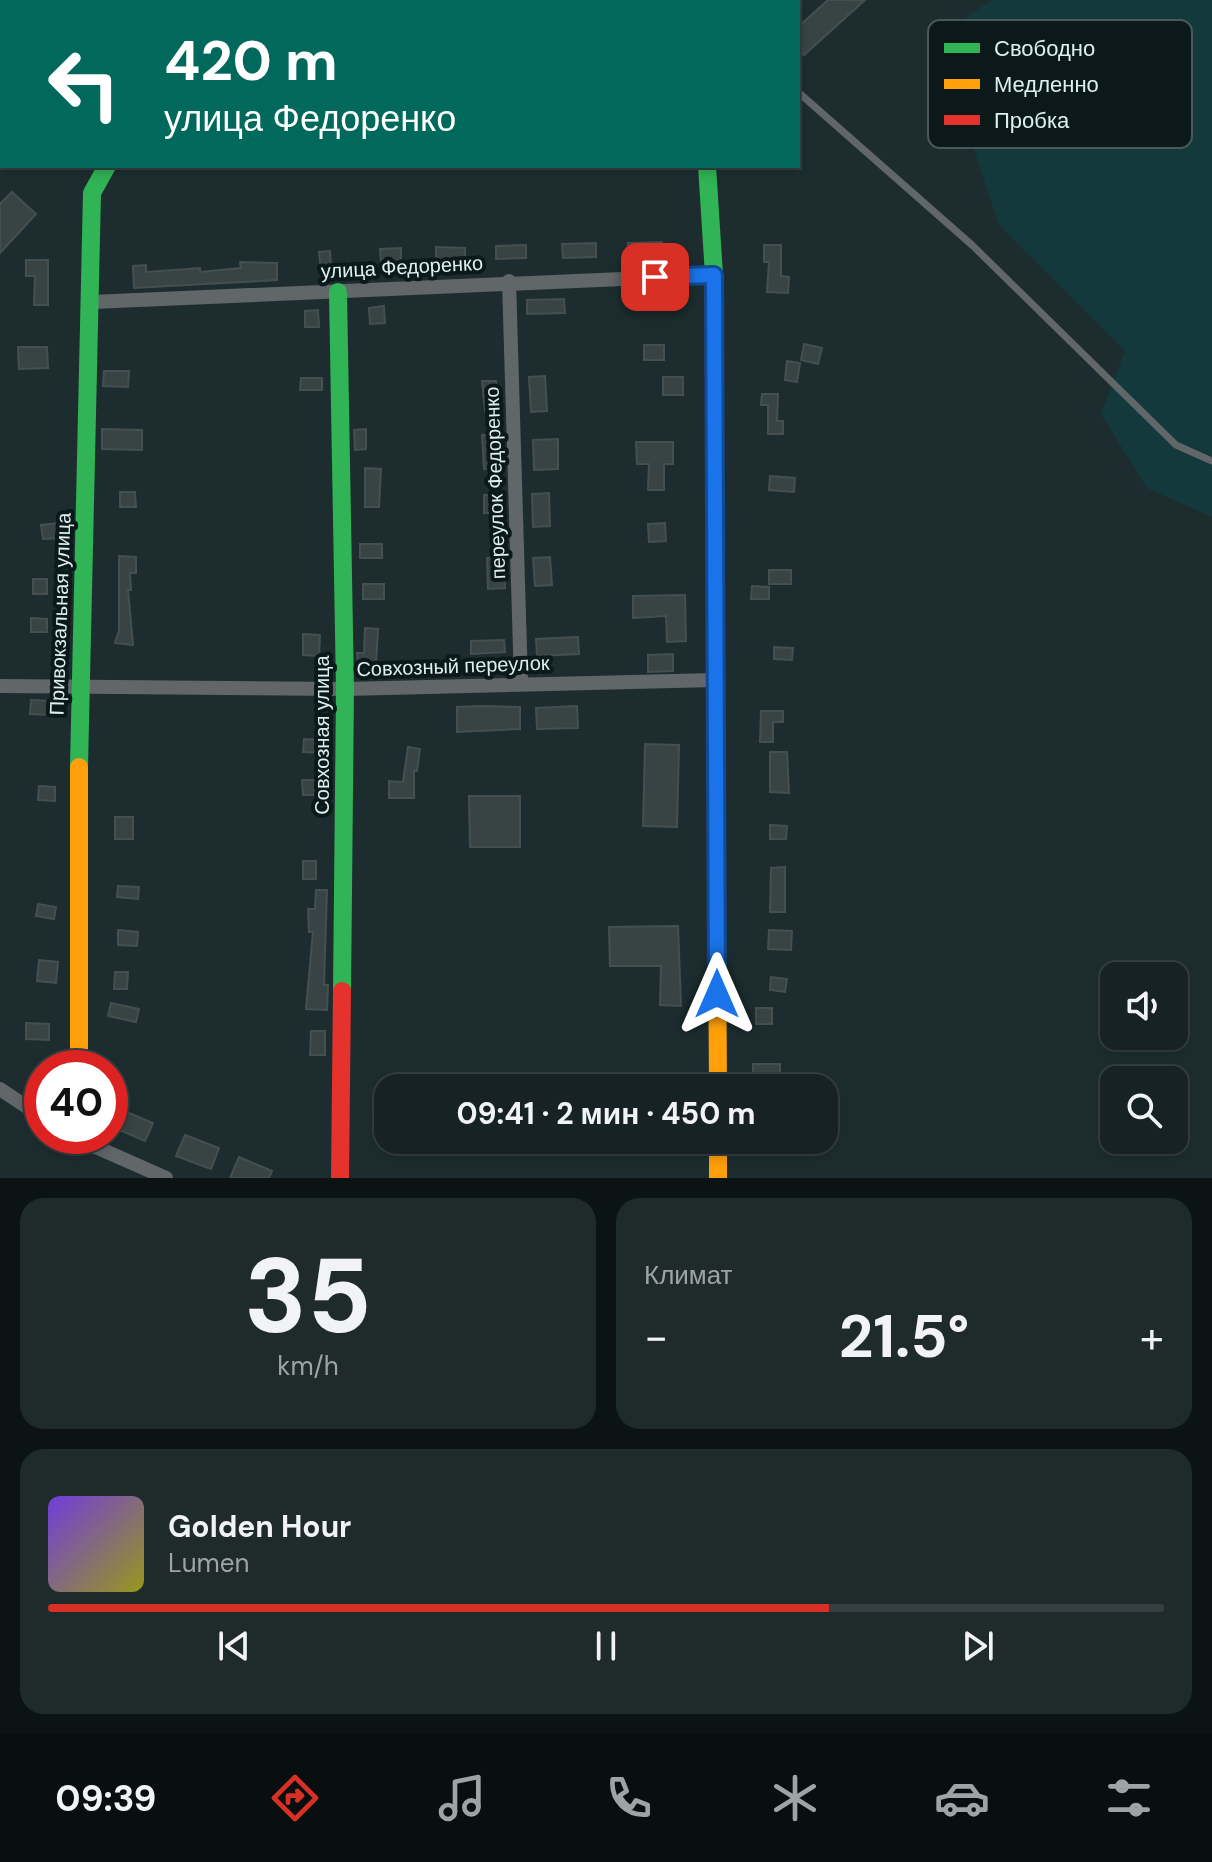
<!DOCTYPE html>
<html lang="ru">
<meta charset="utf-8">
<style>
:root{--surface:#162223;--page:#1f2a2b;--text:#f1f3f6;--muted:#9ea4a6;--line:#353f41;--accent:#d93025}
body{margin:0;font-family:"DM Sans",sans-serif;background:var(--page);color:var(--text);height:100vh;display:flex;flex-direction:column;font-size:30px;white-space:nowrap}
*{box-sizing:border-box;margin:0}
p{font-size:26px;color:var(--muted)}
.icon{flex:none;width:44px;height:44px;fill:none;stroke:currentColor;stroke-width:2;stroke-linecap:round;stroke-linejoin:round}
.map{position:relative;height:1178px;overflow:hidden}
.side{display:flex;flex-direction:column;gap:20px;padding:20px;background:#0c1313;flex:1}
.side>*{flex:none}
.banner{position:absolute;left:0px;top:0px;width:800px;height:168px;box-shadow:0 4px 12px #0003,0 0 0 2px var(--line);background:#00695c;color:#fff;overflow:hidden}
.controls{position:absolute;left:1100px;top:962px;display:grid;gap:16px}
.controls a{display:grid;place-items:center;width:88px;height:88px;border-radius:16px;background:var(--surface);box-shadow:0 4px 12px #0003,0 0 0 2px var(--line);font-size:40px}
.speed{position:absolute;left:24px;top:1050px;display:flex;gap:16px;font-size:40px;font-weight:700;text-align:center}
.speed>*{display:grid;place-content:center;width:104px;height:104px;border-radius:50%;background:var(--surface);box-shadow:0 4px 12px #0003,0 0 0 2px var(--line);line-height:1}
.speed .limit{border:12px solid #d22;background:#fff;color:#111}
.pin{position:absolute;display:grid;place-items:center;width:68px;height:68px;color:#fff;margin:-34px;border-radius:16px;box-shadow:0 4px 12px #0006}
.me{position:absolute;width:88px;margin:-44px;rotate:0deg;stroke-linejoin:round;filter:drop-shadow(0 0 6px #0008)}
.turn{display:flex;align-items:center;gap:28px;height:168px;padding:0 32px;font-size:36px}
.turn .icon{width:104px;height:104px;stroke-width:2.5}
.turn b{display:block;font-size:56px;line-height:68px}
.big{font-size:60px;font-weight:700;line-height:1.1}
.side .tile{flex:1;display:flex;flex-direction:column;justify-content:center;gap:12px;min-width:0;padding:0 28px;border-radius:24px;background:var(--page)}
.side .dial{align-items:center;gap:0}
.dial b{font-size:104px;line-height:1}
.song{display:flex;align-items:center;gap:24px}
.cover{width:96px;height:96px;border-radius:12px;background:linear-gradient(135deg,hsl(260 70% 55%),hsl(60 70% 35%))}
.played{height:8px;border-radius:4px;background:linear-gradient(90deg,var(--accent) 70%,var(--line) 70%)}
.keys{display:flex;justify-content:space-around;direction:ltr}
.heat{display:flex;justify-content:space-between;align-items:center;font-size:44px;direction:ltr}
.side .tiles{flex:1;display:grid;gap:20px;grid-template-columns:1fr 1fr}
.tile:last-child{grid-column:span 2}
.trip{position:absolute;left:374px;top:1074px;width:464px;height:80px;border-radius:24px;background:var(--surface);box-shadow:0 4px 12px #0003,0 0 0 2px var(--line);font-weight:700;line-height:80px;text-align:center}
.dock{display:flex;height:128px;justify-content:space-around;align-items:center;background:#090e0e;color:var(--muted)}
.dock .icon{width:56px;height:56px}
.dock .selected{color:var(--accent)}
.dock b{font-size:36px;color:var(--text)}
.map>svg:first-child{display:block}
</style>
<div class="map">
<svg width="1212" height="1178" viewBox="0 0 1212 1178">
<rect width="100%" height="100%" fill="#1d2d2f"/>
<path fill="#13393c" d="M 992,0 L 1212,0 L 1212,517 L 1147,488 L 1101,414 L 1125,351 L 999,225 L 937,37 Z"/>
<g fill="#384444" stroke="#445050" stroke-width="2">
<path d="M 828,0 L 865,0 L 804,55 L 798,49 L 798,27 Z"/>
<path d="M 12,192 L 36,214 L 0,253 L 0,204 Z"/>
<path d="M 662,242 L 662,258 L 628,259 L 628,243 Z"/>
<path d="M 596,243 L 596,257 L 563,258 L 562,244 Z"/>
<path d="M 526,245 L 526,258 L 496,259 L 496,246 Z"/>
<path d="M 764,245 L 781,245 L 781,276 L 789,277 L 788,293 L 767,292 L 769,262 L 764,262 Z"/>
<path d="M 436,247 L 465,248 L 465,261 L 436,261 Z"/>
<path d="M 401,248 L 401,260 L 381,262 L 380,249 Z"/>
<path d="M 330,251 L 331,265 L 355,263 L 357,278 L 322,278 L 319,252 Z"/>
<path d="M 26,260 L 48,260 L 48,305 L 34,305 L 35,276 L 26,276 Z"/>
<path d="M 240,262 L 277,263 L 277,280 L 134,288 L 133,266 L 146,265 L 146,272 L 200,268 L 200,272 L 241,268 Z"/>
<rect x="648" y="293" width="14" height="14"/>
<path d="M 564,299 L 565,313 L 527,314 L 527,300 Z"/>
<path d="M 384,306 L 385,323 L 370,324 L 369,308 Z"/>
<path d="M 318,310 L 319,327 L 305,327 L 305,311 Z"/>
<path d="M 804,344 L 822,348 L 818,364 L 801,360 Z"/>
<rect x="644" y="345" width="20" height="15"/>
<path d="M 18,347 L 47,347 L 48,368 L 19,369 Z"/>
<path d="M 787,361 L 800,363 L 797,382 L 785,380 Z"/>
<path d="M 104,371 L 129,371 L 128,387 L 103,386 Z"/>
<path d="M 545,376 L 547,411 L 531,412 L 529,377 Z"/>
<rect x="663" y="377" width="20" height="18"/>
<path d="M 301,378 L 322,378 L 322,390 L 300,390 Z"/>
<path d="M 482,381 L 496,381 L 500,410 L 485,411 Z"/>
<path d="M 762,394 L 778,394 L 777,421 L 783,421 L 783,434 L 768,434 L 768,405 L 761,405 Z"/>
<path d="M 102,429 L 142,430 L 142,450 L 102,449 Z"/>
<path d="M 366,429 L 366,449 L 355,450 L 354,430 Z"/>
<path d="M 499,434 L 501,468 L 484,469 L 482,435 Z"/>
<path d="M 558,439 L 558,469 L 534,470 L 533,440 Z"/>
<path d="M 636,442 L 673,442 L 673,464 L 664,464 L 664,490 L 648,490 L 649,464 L 637,464 Z"/>
<path d="M 365,468 L 381,469 L 379,507 L 365,507 Z"/>
<path d="M 770,476 L 795,478 L 794,492 L 769,490 Z"/>
<path d="M 120,492 L 135,492 L 136,507 L 120,507 Z"/>
<path d="M 549,493 L 550,526 L 533,527 L 532,494 Z"/>
<rect x="484" y="495" width="16" height="18"/>
<path d="M 59,523 L 60,538 L 43,539 L 41,525 Z"/>
<path d="M 665,523 L 666,541 L 649,542 L 648,524 Z"/>
<rect x="360" y="544" width="22" height="14"/>
<path d="M 119,556 L 136,557 L 136,573 L 130,573 L 131,590 L 128,590 L 133,645 L 115,643 L 119,631 Z"/>
<path d="M 504,557 L 505,588 L 488,589 L 487,558 Z"/>
<path d="M 550,557 L 552,585 L 535,586 L 533,558 Z"/>
<rect x="769" y="570" width="22" height="14"/>
<rect x="33" y="579" width="14" height="15"/>
<rect x="363" y="584" width="21" height="15"/>
<path d="M 752,586 L 769,587 L 769,599 L 751,599 Z"/>
<path d="M 685,595 L 686,641 L 667,642 L 666,616 L 633,618 L 633,596 Z"/>
<path d="M 31,618 L 47,619 L 47,632 L 31,632 Z"/>
<path d="M 365,628 L 378,629 L 376,665 L 358,665 L 357,653 L 364,653 Z"/>
<path d="M 303,634 L 320,635 L 319,656 L 303,655 Z"/>
<path d="M 578,637 L 579,654 L 537,656 L 536,639 Z"/>
<path d="M 504,640 L 505,652 L 471,654 L 471,641 Z"/>
<path d="M 774,647 L 793,648 L 792,660 L 774,659 Z"/>
<path d="M 673,654 L 673,671 L 648,672 L 648,655 Z"/>
<path d="M 31,700 L 51,701 L 51,715 L 30,714 Z"/>
<path d="M 483,706 L 520,707 L 520,729 L 457,732 L 457,707 Z"/>
<path d="M 577,706 L 578,728 L 537,729 L 536,708 Z"/>
<path d="M 761,711 L 783,711 L 783,722 L 773,722 L 773,742 L 760,742 Z"/>
<path d="M 304,739 L 321,740 L 320,753 L 303,752 Z"/>
<path d="M 645,744 L 679,745 L 677,827 L 643,826 Z"/>
<path d="M 408,747 L 420,749 L 417,771 L 414,771 L 414,798 L 389,798 L 389,781 L 403,782 Z"/>
<path d="M 770,752 L 787,752 L 789,793 L 770,792 Z"/>
<path d="M 302,780 L 316,780 L 317,795 L 303,795 Z"/>
<path d="M 39,786 L 55,787 L 55,801 L 38,800 Z"/>
<path d="M 469,796 L 520,796 L 520,847 L 470,847 Z"/>
<rect x="115" y="817" width="18" height="22"/>
<path d="M 770,825 L 787,826 L 786,839 L 770,839 Z"/>
<rect x="303" y="861" width="13" height="18"/>
<path d="M 785,867 L 785,912 L 770,912 L 771,868 Z"/>
<path d="M 118,886 L 139,887 L 138,899 L 117,897 Z"/>
<path d="M 316,890 L 327,890 L 324,985 L 328,985 L 327,1010 L 306,1009 L 313,932 L 309,932 L 308,909 L 315,909 Z"/>
<path d="M 38,904 L 56,907 L 54,919 L 36,916 Z"/>
<path d="M 678,926 L 681,1006 L 660,1005 L 661,966 L 610,966 L 609,927 Z"/>
<path d="M 118,930 L 138,932 L 137,946 L 118,945 Z"/>
<path d="M 769,930 L 792,931 L 791,950 L 768,949 Z"/>
<path d="M 39,960 L 58,962 L 56,983 L 37,981 Z"/>
<path d="M 115,972 L 128,972 L 127,989 L 114,989 Z"/>
<path d="M 771,977 L 787,979 L 785,992 L 770,990 Z"/>
<path d="M 111,1003 L 139,1009 L 136,1022 L 108,1016 Z"/>
<rect x="756" y="1008" width="16" height="16"/>
<path d="M 26,1023 L 49,1024 L 49,1040 L 26,1039 Z"/>
<path d="M 311,1031 L 325,1031 L 325,1055 L 310,1055 Z"/>
<rect x="753" y="1064" width="27" height="16"/>
<path d="M 122,1110 L 153,1123 L 145,1141 L 115,1128 Z"/>
<path d="M 185,1135 L 219,1148 L 211,1169 L 176,1156 Z"/>
<path d="M 239,1157 L 272,1171 L 269,1178 L 230,1178 Z"/>
</g>
<g fill="none" stroke-linecap="round" stroke-linejoin="round">
<path stroke="#616769" stroke-width="7" d="M 798,92 L 972,245 L 1176,445 L 1212,461"/>
<g stroke="#616769" stroke-width="14">
<path d="M 115,0 L 115,2"/>
<path d="M 509,281 L 521,683"/>
<path d="M 92,302 L 714,275"/>
<path d="M 0,686 L 345,689 L 715,680"/>
<path d="M 0,1089 L 42,1117"/>
<path d="M 71,1136 L 166,1178"/>
</g>
<g stroke="#30b455" stroke-width="18">
<path d="M 707,166 L 714,275 L 716,775"/>
<path d="M 338,292 L 345,689 L 342,991"/>
<path d="M 79,767 L 92,193 L 107,166"/>
</g>
<g stroke="#ff9f0a" stroke-width="18">
<path d="M 696,0 L 696,2"/>
<path d="M 79,767 L 79,1068"/>
<path d="M 716,775 L 718,1088"/>
<path d="M 718,1140 L 718,1178"/>
</g>
<path stroke="#e5322d" stroke-width="18" d="M 340,1178 L 342,991"/>
</g>
<g fill="none" stroke-linecap="round" stroke-linejoin="round">
<defs>
<path id="route" d="M 655,277 L 714,275 L 717,994"/>
</defs>
<use href="#route" stroke="#114b97" stroke-width="20"/>
<use href="#route" stroke="#1a73e8" stroke-width="14"/>
</g>
<g text-anchor="middle" stroke-width="8" stroke-linejoin="round" paint-order="stroke">
<g font-size="20" fill="#deeff0" stroke="#0c191a">
<text transform="translate(402 267) rotate(-3)" y="7">улица Федоренко</text>
<text transform="translate(495 483) rotate(-92)" y="7">переулок Федоренко</text>
<text transform="translate(60 614) rotate(-88)" y="7">Привокзальная улица</text>
<text transform="translate(453 666) rotate(-2)" y="7">Совхозный переулок</text>
<text transform="translate(322 735) rotate(-90)" y="7">Совхозная улица</text>
</g>
</g>
<rect x="928" y="20" width="264" height="128" rx="12" fill="#0c191a" stroke="#4b595a" stroke-width="2"/>
<rect x="944" y="43" width="36" height="10" fill="#30b455"/>
<rect x="944" y="79" width="36" height="10" fill="#ff9f0a"/>
<rect x="944" y="115" width="36" height="10" fill="#e5322d"/>
<g font-size="22" fill="#deeff0">
<text x="994" y="56">Свободно</text>
<text x="994" y="92">Медленно</text>
<text x="994" y="128">Пробка</text>
</g>
</svg>
<div class="controls">
<a><svg class="icon" aria-label="sound" viewBox="0 0 24 24"><path d="M4 9h4l5-4v14l-5-4H4zM17 9q2 3 0 6"/></svg></a>
<a><svg class="icon" aria-label="search" viewBox="0 0 24 24"><circle cx="10" cy="10" r="6"/><path d="M15 15l6 6"/></svg></a>
</div>
<div class="speed"><div class="limit">40</div></div>
<div class="pin" style="left:655px;top:277px;background:#d93025"><svg class="icon" aria-label="arrive" viewBox="0 0 24 24"><path d="M6 21V4h12l-3 4 3 4H6"/></svg></div>
<svg class="me" style="left:717px;top:994px" viewBox="-20 -20 40 40"><path d="M0-17L14 15 0 8-14 15z" fill="#1a73e8" stroke="#fff" stroke-width="4"/></svg>
<div class="trip">09:41 · 2 мин · 450 m</div>
<div class="banner">
<div class="turn"><svg class="icon" aria-label="left" viewBox="0 0 24 24"><path d="M17 20v-9H6M10 6l-5 5 5 5"/></svg><div><b>420 m</b>улица Федоренко</div></div>
</div>
</div>
<section class="side">
<div class="tiles">
<div class="tile dial"><b>35</b><p>km/h</p></div>
<div class="tile"><p>Климат</p>
<div class="heat"><a>−</a><b class="big">21.5°</b><a>+</a></div>
</div>
<div class="tile">
<div class="song"><i class="cover"></i><div><b>Golden Hour</b><p>Lumen</p></div></div>
<div class="played"></div>
<div class="keys"><svg class="icon" aria-label="previous" viewBox="0 0 24 24"><path d="M18 5L8 12l10 7zM5 5v14"/></svg><svg class="icon" aria-label="pause" viewBox="0 0 24 24"><path d="M8 5v14M16 5v14"/></svg><svg class="icon" aria-label="next" viewBox="0 0 24 24"><path d="M6 5l10 7-10 7zM19 5v14"/></svg></div>
</div>
</div>
</section>
<nav class="dock">
<b>09:39</b>
<svg class="icon selected" aria-label="directions" viewBox="0 0 24 24"><path d="M12 3l9 9-9 9-9-9zM9 14v-3h6M13 9l2 2-2 2"/></svg>
<svg class="icon" aria-label="music" viewBox="0 0 24 24"><path d="M9 18V5l10-2v13"/><circle cx="6" cy="18" r="3"/><circle cx="16" cy="16" r="3"/></svg>
<svg class="icon" aria-label="phone" viewBox="0 0 24 24"><path d="M5 4h4l2 5-3 2q2 4 5 5l2-3 5 2v4C11 20 4 13 5 4z"/></svg>
<svg class="icon" aria-label="climate" viewBox="0 0 24 24"><path d="M12 3v18M4 7l16 10M4 17L20 7"/></svg>
<svg class="icon" aria-label="car" viewBox="0 0 24 24"><path d="M5 17H2v-5l4-1 3-4h7l3 4 3 1v5h-3M9 17h6M6 11h13"/><circle cx="7" cy="17" r="2"/><circle cx="17" cy="17" r="2"/></svg>
<svg class="icon" aria-label="filters" viewBox="0 0 24 24"><path d="M4 7h16M4 17h16"/><circle cx="9" cy="7" r="2"/><circle cx="15" cy="17" r="2"/></svg>
</nav>
